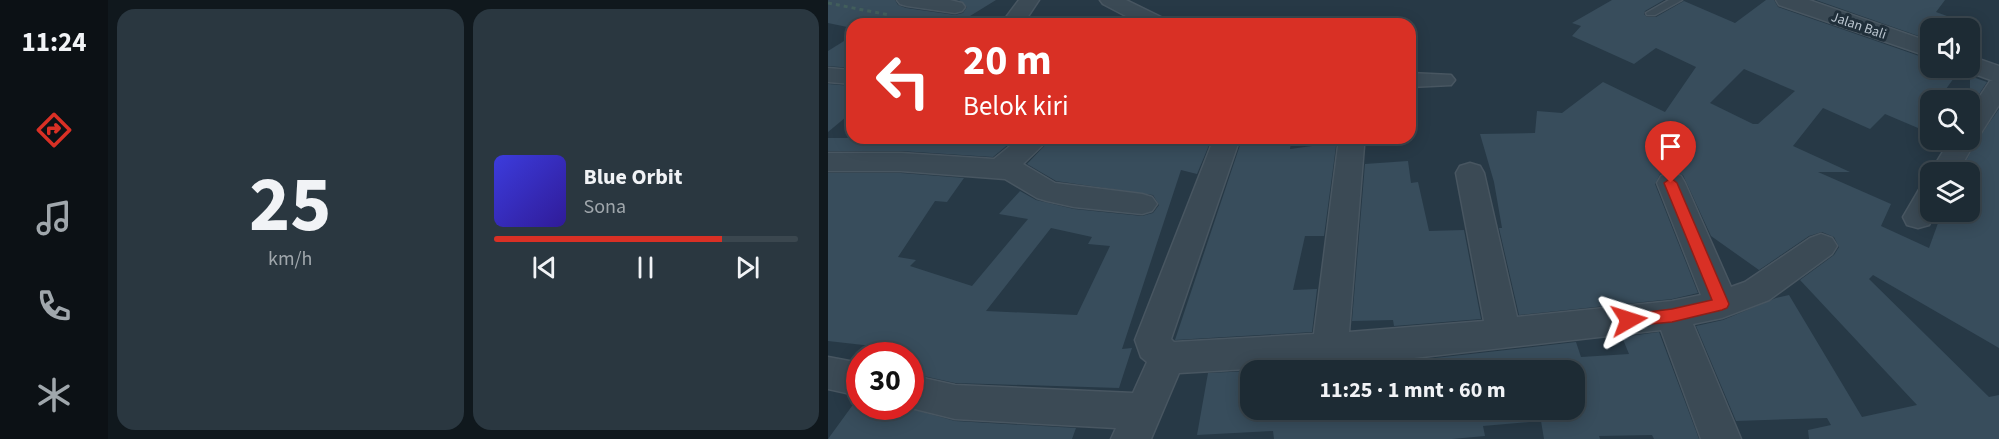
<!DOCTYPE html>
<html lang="id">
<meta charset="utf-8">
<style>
:root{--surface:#1d2b34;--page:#2a3740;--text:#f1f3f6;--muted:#a0a7ac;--line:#3b474f;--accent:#d93025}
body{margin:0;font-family:"Source Sans 3",sans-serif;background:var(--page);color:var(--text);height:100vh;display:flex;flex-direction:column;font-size:22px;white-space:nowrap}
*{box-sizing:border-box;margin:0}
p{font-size:20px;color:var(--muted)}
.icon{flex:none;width:33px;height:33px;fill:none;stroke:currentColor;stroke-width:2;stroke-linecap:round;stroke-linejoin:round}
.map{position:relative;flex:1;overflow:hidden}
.panel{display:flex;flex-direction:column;gap:9px;padding:9px;background:#10181d;width:720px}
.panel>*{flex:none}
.banner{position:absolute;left:18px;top:18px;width:570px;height:126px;border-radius:18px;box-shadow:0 3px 15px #0003,0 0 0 2px var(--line);background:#d93025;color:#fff;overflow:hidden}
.tools{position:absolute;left:1092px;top:18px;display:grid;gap:12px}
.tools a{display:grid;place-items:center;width:60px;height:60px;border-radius:12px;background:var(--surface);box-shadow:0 3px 15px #0003,0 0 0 2px var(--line);font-size:30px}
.speed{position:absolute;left:18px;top:342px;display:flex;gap:12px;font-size:30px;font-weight:700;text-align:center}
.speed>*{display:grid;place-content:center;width:78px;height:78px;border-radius:50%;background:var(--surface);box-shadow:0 3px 15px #0003,0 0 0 2px var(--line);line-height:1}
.speed .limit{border:9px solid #d22;background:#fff;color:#111}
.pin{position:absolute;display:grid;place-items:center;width:51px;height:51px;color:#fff;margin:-62px -26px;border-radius:50% 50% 50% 0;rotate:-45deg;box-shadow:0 0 6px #0007}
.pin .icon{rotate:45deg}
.me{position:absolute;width:66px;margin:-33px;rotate:84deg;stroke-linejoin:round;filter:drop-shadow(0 0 4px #0008)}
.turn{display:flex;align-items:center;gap:21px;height:126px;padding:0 18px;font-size:27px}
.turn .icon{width:78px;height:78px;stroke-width:2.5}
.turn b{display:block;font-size:42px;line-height:51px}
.panel .card{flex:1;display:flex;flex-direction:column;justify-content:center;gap:9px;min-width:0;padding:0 21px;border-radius:18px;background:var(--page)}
.panel .dial{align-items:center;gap:0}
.dial b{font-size:78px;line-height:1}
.song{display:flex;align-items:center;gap:18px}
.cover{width:72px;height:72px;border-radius:9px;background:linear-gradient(135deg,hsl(240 70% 55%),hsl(250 70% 35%))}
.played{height:6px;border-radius:3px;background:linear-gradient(90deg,var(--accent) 75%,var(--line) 75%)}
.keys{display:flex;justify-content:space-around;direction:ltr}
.panel .tiles{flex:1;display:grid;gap:9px;grid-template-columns:repeat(2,1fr)}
.trip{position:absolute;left:412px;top:360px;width:345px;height:60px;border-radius:18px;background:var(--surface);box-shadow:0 3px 15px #0003,0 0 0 2px var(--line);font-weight:700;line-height:60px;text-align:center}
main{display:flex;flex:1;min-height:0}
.tab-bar{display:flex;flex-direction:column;width:108px;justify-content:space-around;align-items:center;background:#0c1115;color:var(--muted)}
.tab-bar .icon{width:42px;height:42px}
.tab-bar .on{color:var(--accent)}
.tab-bar b{font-size:27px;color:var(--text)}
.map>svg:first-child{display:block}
</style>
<main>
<nav class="tab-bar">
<b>11:24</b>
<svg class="icon on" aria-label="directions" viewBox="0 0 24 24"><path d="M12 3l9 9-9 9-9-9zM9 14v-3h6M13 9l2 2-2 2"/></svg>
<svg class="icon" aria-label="music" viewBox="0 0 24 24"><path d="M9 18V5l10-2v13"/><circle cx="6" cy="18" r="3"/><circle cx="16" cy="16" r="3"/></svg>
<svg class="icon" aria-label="phone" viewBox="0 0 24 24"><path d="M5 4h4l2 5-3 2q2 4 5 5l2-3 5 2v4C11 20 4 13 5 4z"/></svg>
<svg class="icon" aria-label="climate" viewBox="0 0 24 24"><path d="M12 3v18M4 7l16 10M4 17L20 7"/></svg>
</nav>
<section class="panel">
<div class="tiles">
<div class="card dial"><b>25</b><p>km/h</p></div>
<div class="card">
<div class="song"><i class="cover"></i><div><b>Blue Orbit</b><p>Sona</p></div></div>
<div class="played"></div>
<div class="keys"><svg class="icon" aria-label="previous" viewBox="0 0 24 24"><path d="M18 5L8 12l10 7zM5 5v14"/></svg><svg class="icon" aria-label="pause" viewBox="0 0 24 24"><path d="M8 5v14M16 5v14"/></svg><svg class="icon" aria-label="next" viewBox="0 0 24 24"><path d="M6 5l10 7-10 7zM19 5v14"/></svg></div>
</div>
</div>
</section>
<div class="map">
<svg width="1171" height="439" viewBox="0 0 1171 439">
<rect width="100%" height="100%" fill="#273946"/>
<g fill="#384d5c" fill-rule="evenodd">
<path d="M 0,0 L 67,0 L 70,5 L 78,8 L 127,15 L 135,13 L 139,7 L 131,0 L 168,0 L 129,24 L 24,24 L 24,28 L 0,23 Z"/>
<path d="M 784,0 L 836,0 L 817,11 L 816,14 L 819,17 L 828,17 L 856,1 L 907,23 L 938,0 L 946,0 L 950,7 L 1100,59 L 1091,68 L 1130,68 L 1131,71 L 1110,100 L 1102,100 L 1102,110 L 1090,128 L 1057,114 L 1042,129 L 995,108 L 965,146 L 1022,172 L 990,172 L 1063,204 L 1053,226 L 1101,248 L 1114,212 L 1142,212 L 1142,172 L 1132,172 L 1150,139 L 1171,109 L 1171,348 L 1045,275 L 1041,279 L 1161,397 L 1171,395 L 1171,439 L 981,439 L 980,430 L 1003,425 L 999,418 L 908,421 L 868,326 L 895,320 L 948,298 L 961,295 L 1034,417 L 1089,405 L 972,280 L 1006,255 L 1011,247 L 1006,237 L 994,232 L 981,236 L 931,270 L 883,236 L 855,175 L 844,171 L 832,174 L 827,184 L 870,293 L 844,299 L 691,315 L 671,228 L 674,228 L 666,182 L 652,134 L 707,133 L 709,111 L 734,113 L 775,82 L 837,112 L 868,67 L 828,48 L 806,64 L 744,36 L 753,26 L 744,23 ZM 916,69 L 967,91 L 930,124 L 925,124 L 882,103 Z"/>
<path d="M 988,0 L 1117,0 L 1108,12 L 1138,23 L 1133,28 L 1102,28 L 1102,40 Z"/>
<path d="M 24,36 L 24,68 L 0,66 L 0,51 Z"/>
<path d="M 1142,76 L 1159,82 L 1142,108 Z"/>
<path d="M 0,84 L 24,86 L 24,112 L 0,132 Z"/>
<path d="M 0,138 L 188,138 L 165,157 L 73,151 L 0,151 Z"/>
<path d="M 224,138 L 384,138 L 369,174 L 353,170 L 294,349 L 304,348 L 291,388 L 127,383 L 82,373 L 82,356 L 46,356 L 53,347 L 0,341 L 0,173 L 73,173 L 136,178 L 119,202 L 107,201 L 70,257 L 88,260 L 82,266 L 144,286 L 200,219 L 171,214 L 192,191 L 208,200 L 246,209 L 314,216 L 325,213 L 331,205 L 325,195 L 228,181 L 199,164 ZM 223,228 L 264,237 L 260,244 L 282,246 L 249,315 L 158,311 Z"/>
<path d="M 463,142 L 462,149 L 506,143 L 508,146 L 496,236 L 477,236 L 465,290 L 489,289 L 484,332 L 347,340 L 412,145 Z"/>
<path d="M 580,161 L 583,183 L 590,182 L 601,231 L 636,230 L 653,319 L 566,326 L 565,320 L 524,321 L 537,164 Z"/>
<path d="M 831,332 L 871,439 L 826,439 L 824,435 L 771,436 L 772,439 L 716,439 L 713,421 L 655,426 L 657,436 L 624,439 L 446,439 L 445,431 L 369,435 L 380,373 L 423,371 L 423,410 L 747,410 L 747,370 L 560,370 L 560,369 L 572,367 L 571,362 L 748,342 L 753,357 L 801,354 L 794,337 Z"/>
<path d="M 24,406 L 73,406 L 127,421 L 248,428 L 244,439 L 0,439 Z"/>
</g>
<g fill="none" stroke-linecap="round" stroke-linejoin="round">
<defs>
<path id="service" d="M 841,0 L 854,0 L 827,15 L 819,15 L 818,13 Z"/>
<g id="minor">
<path d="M 69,0 L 122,0 L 134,3 L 137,7 L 134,11 L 127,13 L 79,6 L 72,4 Z"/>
<path d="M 191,0 L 211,0 L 195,24 L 173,24 Z"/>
<path d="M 272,0 L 298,0 L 337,19 L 340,24 L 313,24 L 275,4 Z"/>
<path d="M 0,68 L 24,70 L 24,84 L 0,82 Z"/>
<path d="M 582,73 L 623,75 L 627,80 L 623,85 L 582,87 Z"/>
<path d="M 1171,79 L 1171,105 L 1151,136 L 1146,137 L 1148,140 L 1130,172 L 1102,173 L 1122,140 L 1142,140 L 1142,111 L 1162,81 Z"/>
<path d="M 192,138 L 222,138 L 195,164 L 227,183 L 314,194 L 324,197 L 329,204 L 324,211 L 314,214 L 246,207 L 219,201 L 209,198 L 177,179 L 73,171 L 0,171 L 0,153 L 73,153 L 166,159 Z"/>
<path d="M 386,138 L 412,138 L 343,339 L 346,342 L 486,334 L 510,146 L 506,138 L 532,138 L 536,146 L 521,332 L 656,321 L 628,173 L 632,166 L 642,163 L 652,166 L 656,173 L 689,317 L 844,301 L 873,295 L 829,183 L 833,176 L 843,173 L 853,176 L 857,183 L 903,287 L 917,282 L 982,238 L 993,234 L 1004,238 L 1009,246 L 1004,254 L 941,300 L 894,318 L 865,324 L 913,439 L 873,439 L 833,330 L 568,360 L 351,373 L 323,439 L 283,439 L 288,428 L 127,419 L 75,406 L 82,406 L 82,375 L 127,385 L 305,393 L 319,362 L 313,357 L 307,340 Z"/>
<path d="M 1102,185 L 1102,212 L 1108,212 L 1101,225 L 1090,228 L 1079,225 L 1075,217 L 1092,188 Z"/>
<path d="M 0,357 L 32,363 L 32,396 L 0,389 Z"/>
</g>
<g id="tertiary">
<path d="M 948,0 L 981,0 L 1102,42 L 1102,57 L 951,5 Z"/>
<path d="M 1142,56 L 1171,66 L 1171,83 L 1133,69 L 1132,68 L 1142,68 Z"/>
</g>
</defs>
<use href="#service" stroke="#485661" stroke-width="3"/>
<use href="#minor" stroke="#485661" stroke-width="3"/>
<use href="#tertiary" stroke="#485661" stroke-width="3"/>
<path stroke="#425e5c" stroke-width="3" stroke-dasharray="4 4" stroke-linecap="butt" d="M 0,3 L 61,15"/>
<use href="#service" fill="#3b4a55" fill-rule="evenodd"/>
<use href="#minor" fill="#3b4a55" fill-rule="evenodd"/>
<use href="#tertiary" fill="#3b4a55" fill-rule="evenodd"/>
</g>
<path fill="#d93025" stroke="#8d1f18" stroke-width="1.5" d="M 843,178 L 849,183 L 901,304 L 899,308 L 894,310 L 844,322 L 801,326 L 796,325 L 793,320 L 796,315 L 844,309 L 884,300 L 836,183 Z"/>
<g text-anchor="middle" stroke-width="6" stroke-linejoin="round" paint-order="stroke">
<g font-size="14" fill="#b9c4ce" stroke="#202f3a">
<text transform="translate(1031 25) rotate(19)" y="5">Jalan Bali</text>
</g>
</g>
</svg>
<div class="tools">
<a><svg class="icon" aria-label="sound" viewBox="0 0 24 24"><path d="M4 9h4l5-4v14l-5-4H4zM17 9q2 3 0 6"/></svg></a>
<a><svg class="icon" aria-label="search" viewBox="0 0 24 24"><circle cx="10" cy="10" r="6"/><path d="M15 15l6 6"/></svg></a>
<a><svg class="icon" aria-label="layers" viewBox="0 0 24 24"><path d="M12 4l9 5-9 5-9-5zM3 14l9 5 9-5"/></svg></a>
</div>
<div class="speed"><div class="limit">30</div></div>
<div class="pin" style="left:843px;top:183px;background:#d93025"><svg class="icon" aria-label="arrive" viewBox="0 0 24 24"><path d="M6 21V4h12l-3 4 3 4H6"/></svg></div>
<svg class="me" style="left:801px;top:320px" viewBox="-20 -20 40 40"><path d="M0-17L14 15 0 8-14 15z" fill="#d93025" stroke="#fff" stroke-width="4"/></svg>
<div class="trip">11:25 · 1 mnt · 60 m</div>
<div class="banner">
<div class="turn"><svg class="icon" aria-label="left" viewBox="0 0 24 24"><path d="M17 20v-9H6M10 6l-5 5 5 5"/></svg><div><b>20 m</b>Belok kiri</div></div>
</div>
</div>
</main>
